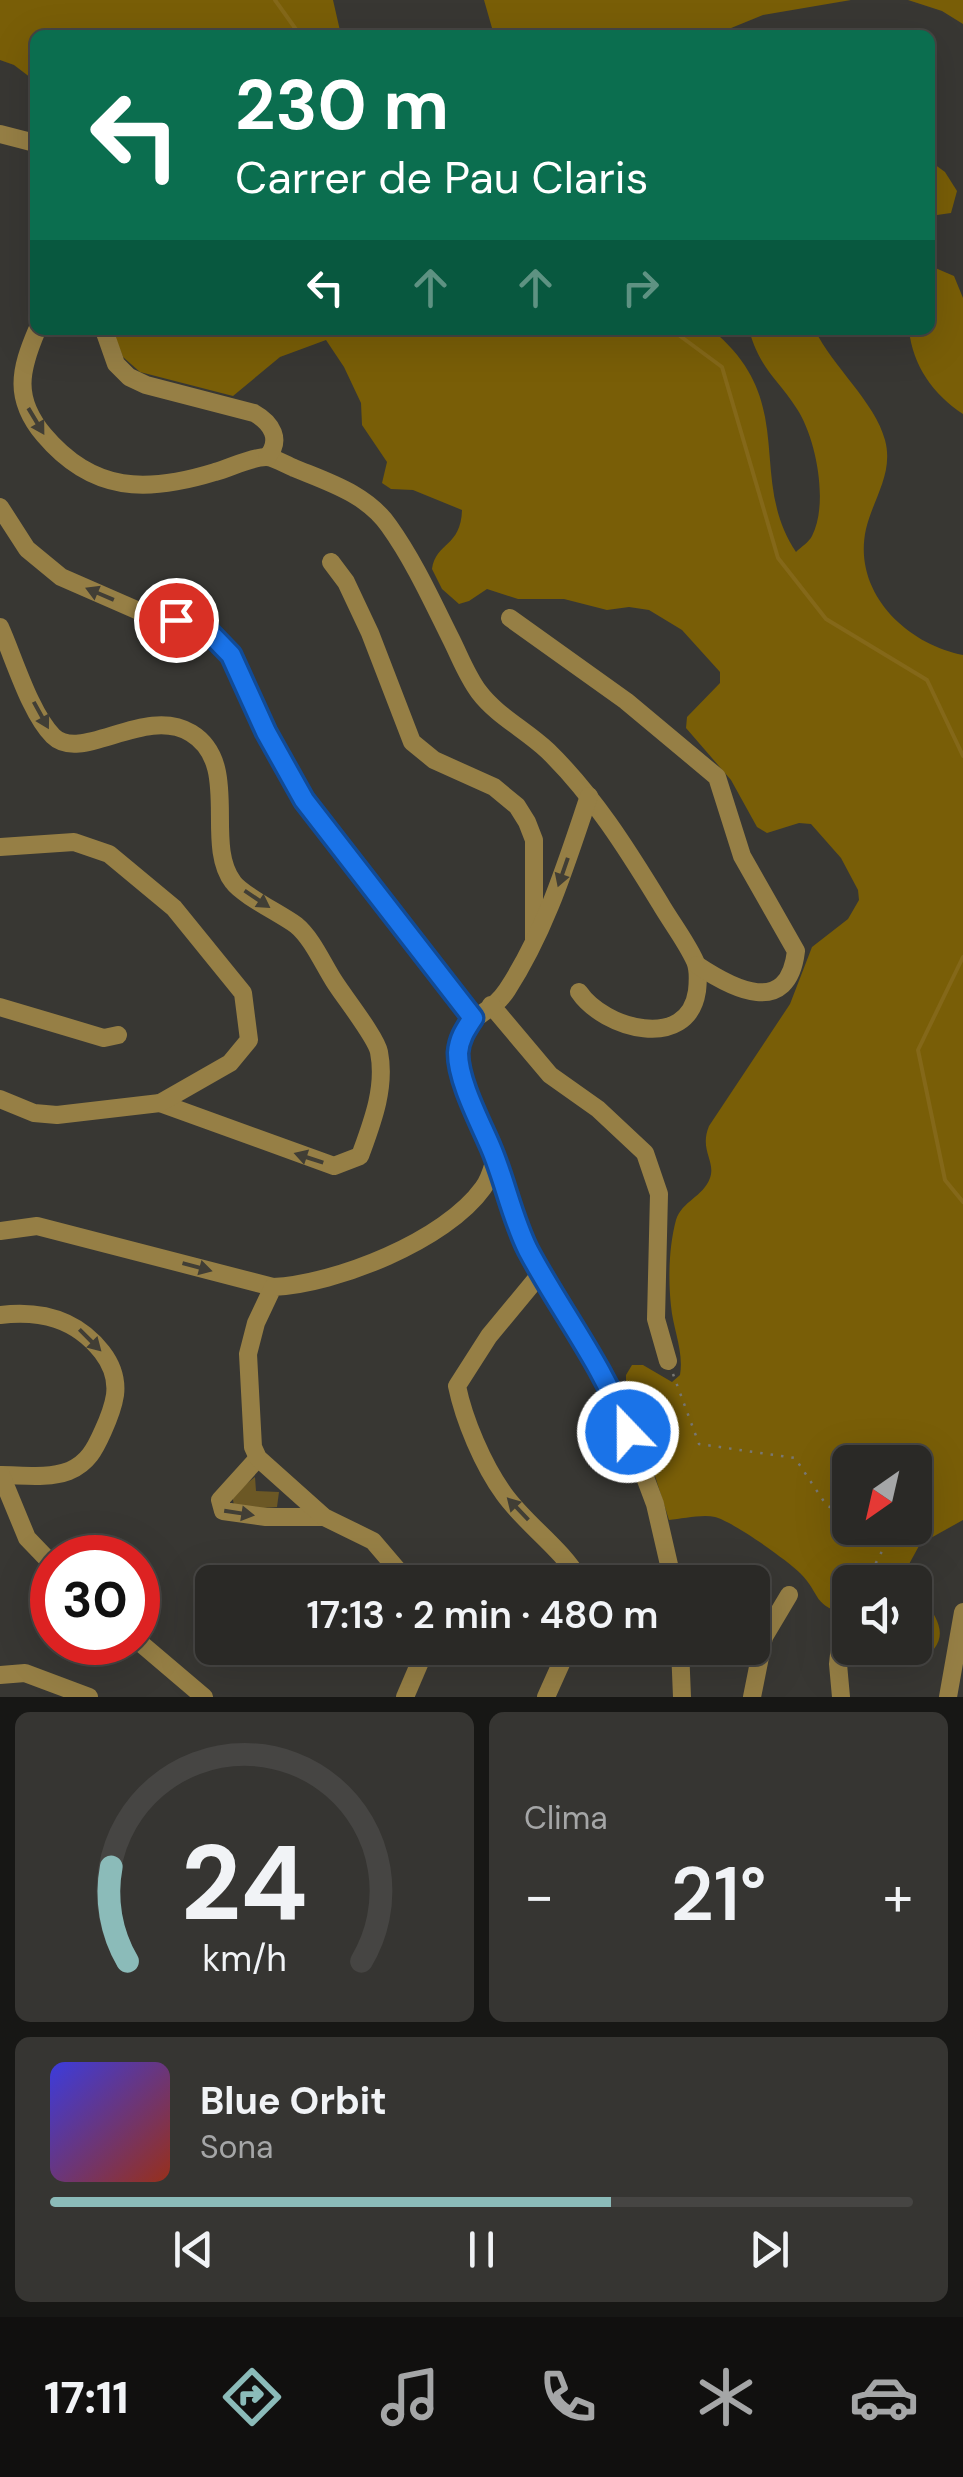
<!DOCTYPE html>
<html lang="es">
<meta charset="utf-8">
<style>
:root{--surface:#2a2926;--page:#363532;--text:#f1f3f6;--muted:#a5a6a7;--line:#464543;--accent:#8bbbb9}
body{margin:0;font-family:"DM Sans",sans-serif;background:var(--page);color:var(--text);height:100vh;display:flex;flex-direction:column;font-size:38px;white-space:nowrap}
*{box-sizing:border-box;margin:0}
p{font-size:32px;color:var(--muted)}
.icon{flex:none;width:55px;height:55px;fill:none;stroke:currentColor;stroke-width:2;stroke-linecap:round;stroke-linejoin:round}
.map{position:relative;height:1697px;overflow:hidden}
.sheet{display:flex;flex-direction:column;gap:15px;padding:15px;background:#171715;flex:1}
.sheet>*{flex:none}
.guide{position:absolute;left:30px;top:30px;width:905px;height:305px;border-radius:15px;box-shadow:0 10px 40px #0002,0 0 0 2px var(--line);background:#0b6e4f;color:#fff;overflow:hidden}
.needle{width:65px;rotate:214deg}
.buttons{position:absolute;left:832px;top:1445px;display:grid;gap:20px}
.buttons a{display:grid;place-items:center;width:100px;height:100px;border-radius:15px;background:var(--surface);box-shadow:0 10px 40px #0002,0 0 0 2px var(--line);font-size:50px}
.speed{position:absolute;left:30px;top:1535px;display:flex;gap:20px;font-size:50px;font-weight:700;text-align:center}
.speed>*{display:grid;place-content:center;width:130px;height:130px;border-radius:50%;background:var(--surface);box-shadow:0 10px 40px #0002,0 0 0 2px var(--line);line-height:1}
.speed .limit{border:15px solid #d22;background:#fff;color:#111}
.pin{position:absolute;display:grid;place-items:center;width:85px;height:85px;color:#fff;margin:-42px;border:5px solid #fff;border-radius:50%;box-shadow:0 2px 10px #0007}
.me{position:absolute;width:110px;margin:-55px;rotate:338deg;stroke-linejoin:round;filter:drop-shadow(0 0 8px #0008)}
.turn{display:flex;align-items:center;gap:35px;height:210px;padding:0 40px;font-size:45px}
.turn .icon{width:130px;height:130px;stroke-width:2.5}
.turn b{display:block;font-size:70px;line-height:85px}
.lanes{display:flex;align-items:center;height:95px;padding:0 40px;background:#0003;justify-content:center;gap:50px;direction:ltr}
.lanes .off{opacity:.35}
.big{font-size:75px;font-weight:600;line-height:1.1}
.sheet .widget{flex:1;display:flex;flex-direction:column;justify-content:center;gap:15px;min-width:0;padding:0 35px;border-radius:15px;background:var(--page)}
.sheet .dial{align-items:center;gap:0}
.dial svg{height:260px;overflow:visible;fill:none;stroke:var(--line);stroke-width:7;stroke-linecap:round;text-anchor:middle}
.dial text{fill:var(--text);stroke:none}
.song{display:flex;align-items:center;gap:30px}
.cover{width:120px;height:120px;border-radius:15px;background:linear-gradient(135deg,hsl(240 70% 55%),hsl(10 70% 35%))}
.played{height:10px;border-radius:5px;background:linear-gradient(90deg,var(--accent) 65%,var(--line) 65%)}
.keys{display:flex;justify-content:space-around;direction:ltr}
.heat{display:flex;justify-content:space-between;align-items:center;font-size:55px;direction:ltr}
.sheet .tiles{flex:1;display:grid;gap:15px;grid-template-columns:1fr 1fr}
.widget:last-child{grid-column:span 2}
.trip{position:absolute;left:195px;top:1565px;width:575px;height:100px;border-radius:15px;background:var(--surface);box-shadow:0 10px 40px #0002,0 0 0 2px var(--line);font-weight:600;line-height:100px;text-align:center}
.dock{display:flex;height:160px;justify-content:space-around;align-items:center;background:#11100f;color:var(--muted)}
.dock .icon{width:70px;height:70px}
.dock .current{color:var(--accent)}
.dock b{font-size:45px;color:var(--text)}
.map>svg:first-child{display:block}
</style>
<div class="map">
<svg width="963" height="1697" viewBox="0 0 963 1697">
<rect width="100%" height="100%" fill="#383733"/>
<path fill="#6c5825" d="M 255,1477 L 256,1491 L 279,1492 L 277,1507 L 235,1510 L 232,1495 Z"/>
<g fill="#795e07" fill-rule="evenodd">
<path d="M 0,0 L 333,0 L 341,35 L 35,35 L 35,81 L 14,65 L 0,60 Z"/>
<path d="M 484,0 L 851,0 L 763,15 L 714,35 L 494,35 Z"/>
<path d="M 908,0 L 963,0 L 963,24 L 942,11 Z"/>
<path d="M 930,161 L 945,172 L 957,191 L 951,213 L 930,216 Z"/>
<path d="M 933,267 L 954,276 L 963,298 L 963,414 C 933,394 913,366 909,330 L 930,330 L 930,272 Z"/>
<path d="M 112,330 L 712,330 C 800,402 746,477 796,552 C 801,547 809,542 812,536 C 829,503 816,438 797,409 C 776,376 761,371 749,330 L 815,330 C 832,366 875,402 885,440 C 894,473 873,499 866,529 C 852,592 906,644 963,655 L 963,1520 L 920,1544 L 908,1566 L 912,1582 L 850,1582 L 850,1615 C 811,1606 822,1595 800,1573 C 787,1560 732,1521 715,1517 C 702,1514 682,1519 669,1520 L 626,1385 L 626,1375 L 632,1365 L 643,1365 L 672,1382 L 680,1375 C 684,1351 673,1329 671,1306 C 668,1278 669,1246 676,1220 C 682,1201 703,1197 710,1178 C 716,1161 699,1150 709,1126 L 790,1004 L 812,947 L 848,919 L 859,900 L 858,890 L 841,858 L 811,824 L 799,823 L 767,833 L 757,827 L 731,780 L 686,728 L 687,717 L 720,683 L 720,672 L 682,630 L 649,610 L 629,607 L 607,610 L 564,599 L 518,599 L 487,589 L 469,601 L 459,604 L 442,589 L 432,569 C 436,542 461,547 462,510 L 413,490 L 391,489 L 382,483 L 387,462 L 362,425 L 361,403 L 344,367 L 326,340 L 280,357 L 233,396 L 140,372 L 123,357 ZM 850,1462 L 915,1462 L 915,1528 L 850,1528 Z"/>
<path d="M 915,1587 C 927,1606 951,1628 934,1649 L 915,1634 Z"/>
</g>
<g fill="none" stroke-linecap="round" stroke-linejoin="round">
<g stroke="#846819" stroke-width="4">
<path d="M 275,0 L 300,35"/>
<path d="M 672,330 L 722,367 L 778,558 L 826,619 L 927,680 L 963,756"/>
<path d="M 963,957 L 918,1050 L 945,1180 L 963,1202"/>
</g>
<g stroke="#787773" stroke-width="2.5" stroke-dasharray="2.5 8" stroke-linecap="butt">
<path d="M 673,1374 L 699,1444 L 795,1458 L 827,1506 L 850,1514"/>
<path d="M 866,1582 L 893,1530 L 887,1528"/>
</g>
<g stroke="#967f45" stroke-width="18">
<path d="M 0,134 L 35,143"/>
<path d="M 37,330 C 20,370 13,398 44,435 C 93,493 147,493 215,472 C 230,468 251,457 266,457 C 274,457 286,465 294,468 C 328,482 367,494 389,526 C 414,561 432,601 451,639 C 460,657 467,676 479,692 C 497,716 526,730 548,751 C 593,795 627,849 660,903 C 671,922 686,941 695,961 C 699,970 698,981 697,991 C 688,1052 604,1029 579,992"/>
<path d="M 104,330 L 116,364 L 129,377 L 146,385 L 254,413 C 272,423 282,440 267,457"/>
<path d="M 0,507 L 27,549 L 61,577 L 148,615 L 203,626 L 231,655 L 267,733 L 304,800 L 473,1018"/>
<path d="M 331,562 L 346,582 L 370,633 L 412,742 L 434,760 L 494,787 L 517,806 L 527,822 L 534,840 L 534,940"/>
<path d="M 510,618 L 626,701 L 717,777 L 742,856 L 796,951 C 788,1018 733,989 697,965"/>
<path d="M 0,627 C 14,658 30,713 53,736 C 81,764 145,705 191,733 C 242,764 203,843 233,882 C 242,895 281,914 296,925 C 312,938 323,964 334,981 C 344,997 376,1037 379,1052 C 386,1088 372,1123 360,1156 L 334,1166 L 160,1103"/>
<path d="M 589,796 C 566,864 546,930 507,990 C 487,1021 456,1012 459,1063 L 527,1247 L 615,1397 L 655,1504 L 673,1582"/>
<path d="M 0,847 L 74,842 L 109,854 L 174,908 L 243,993 L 249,1040 L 230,1063 L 160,1103 L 57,1115 L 34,1113 L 0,1099"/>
<path d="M 491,1005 L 550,1075 L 598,1109 L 645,1153 L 659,1194 L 656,1319 L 668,1361"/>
<path d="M 0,1007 L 104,1038 L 118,1035"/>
<path d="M 0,1231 L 37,1226 L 273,1287"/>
<path d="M 542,1272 L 489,1336 L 457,1386 C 464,1420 483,1465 504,1494 C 527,1526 561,1547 581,1582"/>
<path d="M 0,1315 C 41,1310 76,1319 102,1352 C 112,1365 117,1379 115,1395 C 113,1408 108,1420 103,1431 C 95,1449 88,1463 69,1471 C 48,1479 22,1475 0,1475"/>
<path d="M 258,1458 L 220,1500 L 223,1511 L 266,1517 L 324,1517"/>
<path d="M 1,1475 L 27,1538 L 52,1564"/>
<path d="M 408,1582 L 373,1541 L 324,1517 L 258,1458 L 253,1447 L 248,1354 L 256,1323 L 273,1287 C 336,1284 445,1241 483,1188 C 490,1179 492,1169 495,1159"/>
<path d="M 138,1641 L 204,1697"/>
<path d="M 680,1648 L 682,1697"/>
<path d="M 0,1675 L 25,1673 L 89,1697"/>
<path d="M 405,1697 L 426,1648"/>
<path d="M 546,1697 L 568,1648"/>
<path d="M 752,1697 L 764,1637 L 789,1595"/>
<path d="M 841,1697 L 838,1664 L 842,1627"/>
<path d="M 948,1697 L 963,1612"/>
</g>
</g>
<defs><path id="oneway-solid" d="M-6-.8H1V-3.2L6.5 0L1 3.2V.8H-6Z" transform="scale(2.5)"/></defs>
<g fill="#413e35">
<use href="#oneway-solid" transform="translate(36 421) rotate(59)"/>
<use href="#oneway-solid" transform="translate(100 594) rotate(-157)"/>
<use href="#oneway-solid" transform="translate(41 715) rotate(61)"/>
<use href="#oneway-solid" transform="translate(563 872) rotate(109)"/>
<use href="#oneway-solid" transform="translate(257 899) rotate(34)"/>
<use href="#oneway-solid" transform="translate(309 1158) rotate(-162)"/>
<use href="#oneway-solid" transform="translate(197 1267) rotate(15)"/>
<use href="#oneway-solid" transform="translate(90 1340) rotate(45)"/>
<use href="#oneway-solid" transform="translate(518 1509) rotate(-134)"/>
<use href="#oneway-solid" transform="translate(239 1513) rotate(9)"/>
</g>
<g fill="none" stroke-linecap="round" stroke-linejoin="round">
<defs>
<path id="route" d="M 176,620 L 203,626 L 231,655 L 266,732 L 304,800 L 473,1018 C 465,1030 459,1039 458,1053 C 458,1081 480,1122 491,1148 C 505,1181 512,1218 528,1250 C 561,1312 604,1366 628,1432"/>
</defs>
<use href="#route" stroke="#114b97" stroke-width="25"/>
<use href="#route" stroke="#1a73e8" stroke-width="18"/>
</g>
</svg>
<div class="buttons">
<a><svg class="needle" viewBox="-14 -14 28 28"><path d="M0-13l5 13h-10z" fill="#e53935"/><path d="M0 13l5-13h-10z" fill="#a5a6a7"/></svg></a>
<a><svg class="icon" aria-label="sound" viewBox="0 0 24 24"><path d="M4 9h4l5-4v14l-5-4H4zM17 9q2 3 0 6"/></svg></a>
</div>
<div class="speed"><div class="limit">30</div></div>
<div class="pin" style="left:176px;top:620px;background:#d93025"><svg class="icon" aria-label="arrive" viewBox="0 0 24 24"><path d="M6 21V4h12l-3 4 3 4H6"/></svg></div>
<svg class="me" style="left:628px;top:1432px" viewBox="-20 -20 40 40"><circle r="17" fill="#1a73e8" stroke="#fff" stroke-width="3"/><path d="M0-11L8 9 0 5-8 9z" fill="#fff"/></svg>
<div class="trip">17:13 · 2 min · 480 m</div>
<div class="guide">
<div class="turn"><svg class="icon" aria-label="left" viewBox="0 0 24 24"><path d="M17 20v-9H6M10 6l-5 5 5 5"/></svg><div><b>230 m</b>Carrer de Pau Claris</div></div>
<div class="lanes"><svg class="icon" aria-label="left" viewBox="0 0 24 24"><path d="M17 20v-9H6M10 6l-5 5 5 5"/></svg><svg class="icon off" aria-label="ahead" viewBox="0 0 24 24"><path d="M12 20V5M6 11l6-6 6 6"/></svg><svg class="icon off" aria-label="ahead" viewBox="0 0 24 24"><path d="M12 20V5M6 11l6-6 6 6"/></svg><svg class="icon off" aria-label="right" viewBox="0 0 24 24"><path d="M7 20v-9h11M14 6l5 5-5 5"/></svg></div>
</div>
</div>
<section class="sheet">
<div class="tiles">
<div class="widget dial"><svg viewBox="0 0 100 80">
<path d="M14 69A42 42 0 1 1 86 69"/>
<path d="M14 69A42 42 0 0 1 9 40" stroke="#8bbbb9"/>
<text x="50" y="56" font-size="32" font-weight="700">24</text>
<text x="50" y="72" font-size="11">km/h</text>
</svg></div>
<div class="widget"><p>Clima</p>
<div class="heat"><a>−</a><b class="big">21°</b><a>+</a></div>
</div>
<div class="widget">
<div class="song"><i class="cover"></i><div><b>Blue Orbit</b><p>Sona</p></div></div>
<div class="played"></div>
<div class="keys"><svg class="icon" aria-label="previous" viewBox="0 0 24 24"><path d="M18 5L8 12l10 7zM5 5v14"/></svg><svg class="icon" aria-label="pause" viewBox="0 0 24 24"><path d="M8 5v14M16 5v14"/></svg><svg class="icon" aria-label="next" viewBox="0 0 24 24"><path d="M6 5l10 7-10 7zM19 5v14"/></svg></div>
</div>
</div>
</section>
<nav class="dock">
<b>17:11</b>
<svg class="icon current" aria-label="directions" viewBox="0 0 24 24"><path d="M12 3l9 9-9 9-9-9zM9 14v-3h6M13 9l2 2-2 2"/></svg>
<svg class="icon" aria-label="music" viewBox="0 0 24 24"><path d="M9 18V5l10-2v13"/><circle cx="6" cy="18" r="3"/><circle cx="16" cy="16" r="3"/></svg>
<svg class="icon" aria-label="phone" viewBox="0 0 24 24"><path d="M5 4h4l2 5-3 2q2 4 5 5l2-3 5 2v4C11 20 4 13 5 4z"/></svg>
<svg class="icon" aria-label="climate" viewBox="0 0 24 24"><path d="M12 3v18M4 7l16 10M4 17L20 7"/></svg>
<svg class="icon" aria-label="car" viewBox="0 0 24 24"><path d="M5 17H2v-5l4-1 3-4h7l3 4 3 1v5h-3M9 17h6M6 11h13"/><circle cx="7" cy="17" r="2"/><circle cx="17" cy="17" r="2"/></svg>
</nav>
